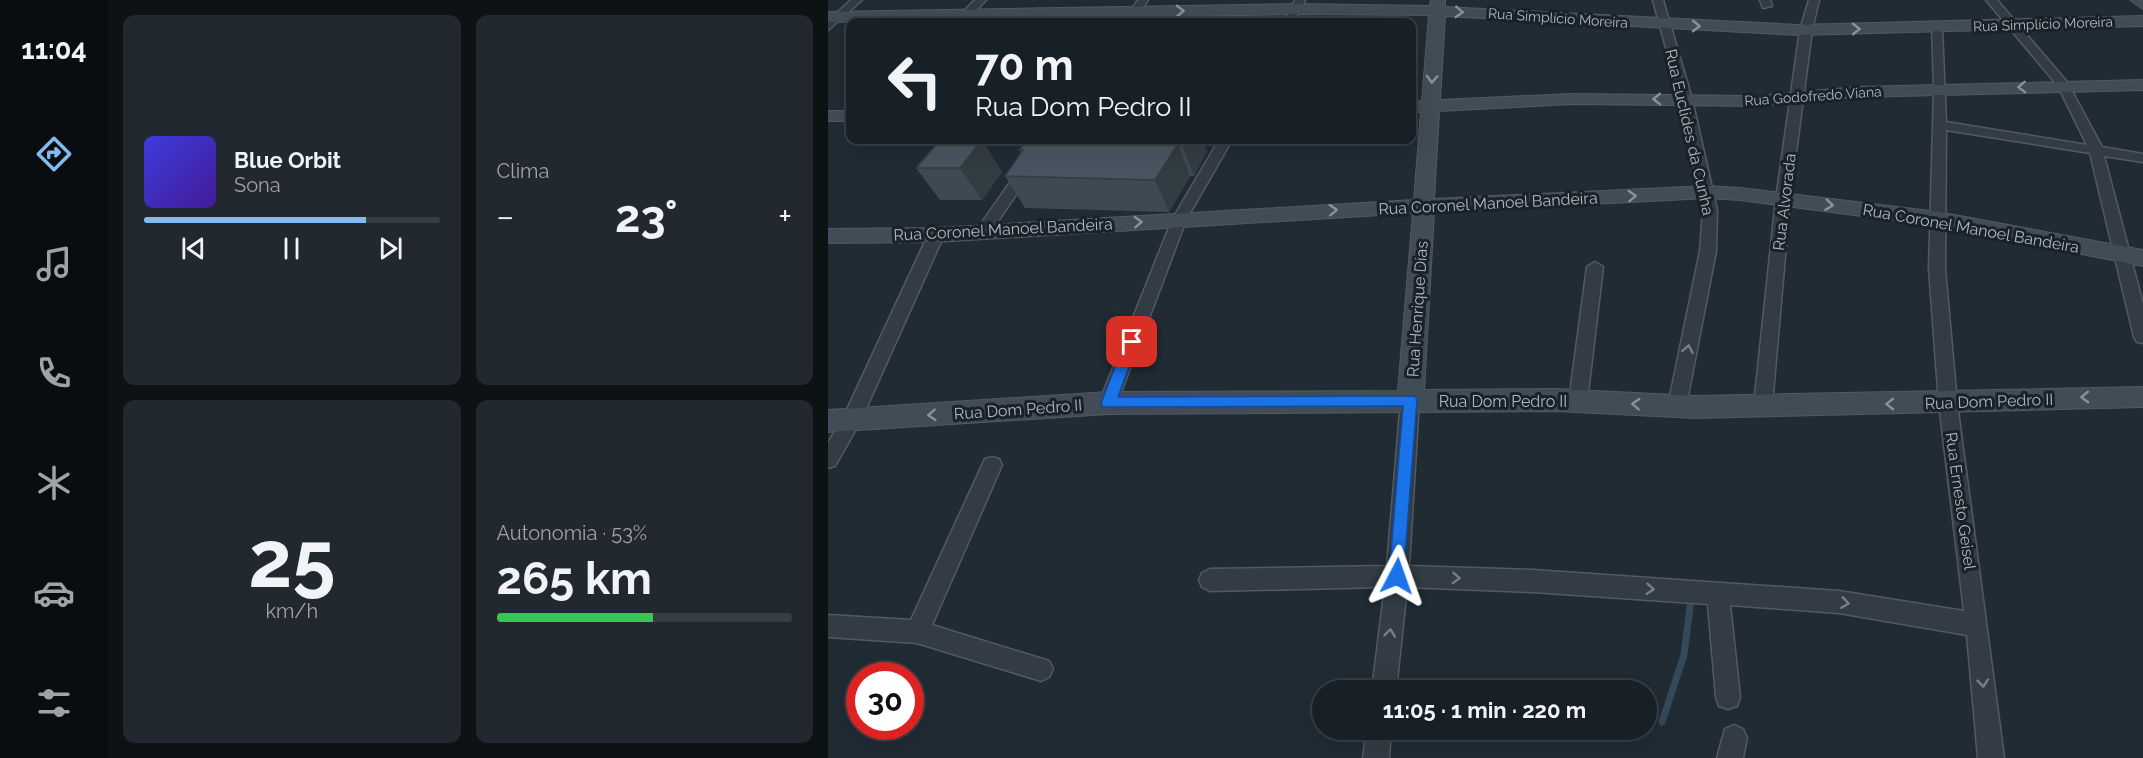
<!DOCTYPE html>
<html lang="pt">
<meta charset="utf-8">
<style>
:root{--surface:#182027;--page:#21282f;--text:#f1f3f6;--muted:#9fa3a7;--line:#363e44;--accent:#84baf0}
body{margin:0;font-family:Raleway,sans-serif;background:var(--page);color:var(--text);height:100vh;display:flex;flex-direction:column;font-size:22px;white-space:nowrap}
*{box-sizing:border-box;margin:0}
p{font-size:20px;color:var(--muted)}
.icon{flex:none;width:33px;height:33px;fill:none;stroke:currentColor;stroke-width:2;stroke-linecap:round;stroke-linejoin:round}
.map{position:relative;flex:1;overflow:hidden}
.details{display:flex;flex-direction:column;gap:15px;padding:15px;background:#0d1215;width:720px}
.details>*{flex:none}
.top-card{position:absolute;left:18px;top:18px;width:570px;height:126px;border-radius:12px;box-shadow:0 6px 24px #0002,0 0 0 2px var(--line);background:#182027;color:var(--text);overflow:hidden}
.speed{position:absolute;left:18px;top:662px;display:flex;gap:12px;font-size:30px;font-weight:700;text-align:center}
.speed>*{display:grid;place-content:center;width:78px;height:78px;border-radius:50%;background:var(--surface);box-shadow:0 6px 24px #0002,0 0 0 2px var(--line);line-height:1}
.speed .limit{border:9px solid #d22;background:#fff;color:#111}
.pin{position:absolute;display:grid;place-items:center;width:51px;height:51px;color:#fff;margin:-26px;border-radius:12px;box-shadow:0 3px 9px #0006}
.me{position:absolute;width:66px;margin:-33px;rotate:4deg;stroke-linejoin:round;filter:drop-shadow(0 0 4px #0008)}
.turn{display:flex;align-items:center;gap:21px;height:126px;padding:0 30px;font-size:27px}
.turn .icon{width:78px;height:78px;stroke-width:2.5}
.turn b{display:block;font-size:42px;line-height:51px}
.big{font-size:45px;font-weight:700;line-height:1.1}
.details .widget{flex:1;display:flex;flex-direction:column;justify-content:center;gap:9px;min-width:0;padding:0 21px;border-radius:12px;background:var(--page)}
.details .dial{align-items:center;gap:0}
.dial b{font-size:78px;line-height:1}
.song{display:flex;align-items:center;gap:18px}
.cover{width:72px;height:72px;border-radius:9px;background:linear-gradient(135deg,hsl(240 70% 55%),hsl(260 70% 35%))}
.played{height:6px;border-radius:3px;background:linear-gradient(90deg,var(--accent) 75%,var(--line) 75%)}
.keys{display:flex;justify-content:space-around;direction:ltr}
.heat{display:flex;justify-content:space-between;align-items:center;font-size:33px;direction:ltr}
.charge{height:9px;border-radius:4px;background:linear-gradient(90deg,#34c759 53%,var(--line) 0)}
.details .tiles{flex:1;display:grid;gap:15px;grid-template-columns:repeat(2,1fr)}
.trip{position:absolute;left:484px;top:680px;width:345px;height:60px;border-radius:30px;background:var(--surface);box-shadow:0 6px 24px #0002,0 0 0 2px var(--line);font-weight:700;line-height:60px;text-align:center}
main{display:flex;flex:1;min-height:0}
.dock{display:flex;flex-direction:column;width:108px;justify-content:space-around;align-items:center;background:#0a0d10;color:var(--muted)}
.dock .icon{width:42px;height:42px}
.dock .active{color:var(--accent)}
.dock b{font-size:27px;color:var(--text)}
.map>svg:first-child{display:block}
</style>
<main>
<nav class="dock">
<b>11:04</b>
<svg class="icon active" aria-label="directions" viewBox="0 0 24 24"><path d="M12 3l9 9-9 9-9-9zM9 14v-3h6M13 9l2 2-2 2"/></svg>
<svg class="icon" aria-label="music" viewBox="0 0 24 24"><path d="M9 18V5l10-2v13"/><circle cx="6" cy="18" r="3"/><circle cx="16" cy="16" r="3"/></svg>
<svg class="icon" aria-label="phone" viewBox="0 0 24 24"><path d="M5 4h4l2 5-3 2q2 4 5 5l2-3 5 2v4C11 20 4 13 5 4z"/></svg>
<svg class="icon" aria-label="climate" viewBox="0 0 24 24"><path d="M12 3v18M4 7l16 10M4 17L20 7"/></svg>
<svg class="icon" aria-label="car" viewBox="0 0 24 24"><path d="M5 17H2v-5l4-1 3-4h7l3 4 3 1v5h-3M9 17h6M6 11h13"/><circle cx="7" cy="17" r="2"/><circle cx="17" cy="17" r="2"/></svg>
<svg class="icon" aria-label="filters" viewBox="0 0 24 24"><path d="M4 7h16M4 17h16"/><circle cx="9" cy="7" r="2"/><circle cx="15" cy="17" r="2"/></svg>
</nav>
<section class="details">
<div class="tiles">
<div class="widget">
<div class="song"><i class="cover"></i><div><b>Blue Orbit</b><p>Sona</p></div></div>
<div class="played"></div>
<div class="keys"><svg class="icon" aria-label="previous" viewBox="0 0 24 24"><path d="M18 5L8 12l10 7zM5 5v14"/></svg><svg class="icon" aria-label="pause" viewBox="0 0 24 24"><path d="M8 5v14M16 5v14"/></svg><svg class="icon" aria-label="next" viewBox="0 0 24 24"><path d="M6 5l10 7-10 7zM19 5v14"/></svg></div>
</div>
<div class="widget"><p>Clima</p>
<div class="heat"><a>−</a><b class="big">23°</b><a>+</a></div>
</div>
<div class="widget dial"><b>25</b><p>km/h</p></div>
<div class="widget"><p>Autonomia · 53%</p><b class="big">265 km</b><div class="charge"></div></div>
</div>
</section>
<div class="map">
<svg width="1315" height="758" viewBox="0 0 1315 758">
<rect width="100%" height="100%" fill="#202b34"/>
<g fill="none" stroke-linecap="round" stroke-linejoin="round">
<path stroke="#35495a" stroke-width="7" d="M 834,722 L 856,655 L 863,599"/>
<defs>
<g id="street">
<path d="M 23,0 L 34,0 L 0,30 L 0,21 Z"/>
<path d="M 147,0 L 158,0 L 143,16 L 135,16 L 135,12 Z"/>
<path d="M 310,0 L 320,0 L 305,22 L 295,22 Z"/>
<path d="M 467,0 L 477,0 L 466,22 L 456,22 Z"/>
<path d="M 825,0 L 835,0 L 864,99 L 889,210 L 888,251 L 858,406 L 856,411 L 849,414 L 842,411 L 840,406 L 872,251 L 875,210 L 852,99 Z"/>
<path d="M 932,0 L 942,0 L 944,6 L 935,8 Z"/>
<path d="M 981,0 L 991,0 L 984,30 L 962,199 L 944,405 L 942,410 L 935,413 L 928,410 L 926,405 L 948,199 L 972,30 Z"/>
<path d="M 1158,0 L 1169,0 L 1239,82 L 1274,147 L 1315,154 L 1315,162 L 1276,156 L 1315,304 L 1315,343 L 1309,342 L 1306,337 L 1262,153 L 1118,130 L 1117,269 L 1129,403 L 1176,758 L 1150,758 L 1139,635 L 1011,613 L 902,605 L 912,697 L 909,706 L 900,709 L 891,706 L 888,697 L 880,604 L 705,592 L 579,587 L 568,690 L 544,690 L 557,587 L 382,591 L 374,587 L 371,580 L 374,573 L 382,569 L 559,566 L 573,400 L 575,395 L 582,393 L 589,395 L 591,400 L 581,566 L 705,570 L 1011,591 L 1136,611 L 1111,403 L 1101,269 L 1106,90 L 1104,26 L 1114,28 L 1118,122 L 1259,145 L 1230,86 Z"/>
<path d="M 212,140 L 225,140 L 160,236 L 150,236 L 147,232 L 150,228 Z"/>
<path d="M 391,140 L 404,140 L 358,220 L 289,403 L 287,408 L 280,410 L 273,408 L 271,403 L 344,220 Z"/>
<path d="M 108,230 L 116,235 L 33,420 L 7,466 L 0,468 L 0,443 L 16,416 L 100,235 Z"/>
<path d="M 767,262 L 775,267 L 759,401 L 757,406 L 750,408 L 743,406 L 741,401 L 759,267 Z"/>
<path d="M 164,457 L 171,459 L 174,465 L 104,625 L 221,661 L 225,669 L 221,677 L 213,681 L 89,643 L 0,637 L 0,615 L 83,620 L 157,459 Z"/>
<path d="M 906,725 L 915,729 L 919,738 L 915,758 L 889,758 L 897,729 Z"/>
<path d="M 539,729 L 563,729 L 561,758 L 535,758 Z"/>
</g>
<g id="secondary">
<path d="M 603,0 L 617,0 L 617,7 L 970,25 L 1315,16 L 1315,26 L 970,35 L 617,16 L 612,100 L 743,94 L 929,96 L 1028,87 L 1315,80 L 1315,90 L 1028,97 L 929,106 L 743,104 L 611,111 L 606,199 L 879,186 L 912,188 L 1110,212 L 1315,250 L 1315,266 L 1110,226 L 912,200 L 879,198 L 606,212 L 596,390 L 728,389 L 867,396 L 1315,387 L 1315,407 L 867,418 L 728,411 L 280,414 L 0,432 L 0,410 L 280,392 L 570,391 L 585,213 L 108,242 L 0,243 L 0,229 L 108,228 L 586,200 L 593,112 L 584,112 L 584,102 L 594,101 L 601,15 L 468,14 L 0,22 L 0,12 L 468,4 L 602,6 Z"/>
<path d="M 1302,0 L 1315,0 L 1315,9 Z"/>
<rect x="0" y="111" width="22" height="10"/>
</g>
</defs>
<use href="#street" stroke="#515a63" stroke-width="3"/>
<use href="#secondary" stroke="#515a63" stroke-width="2"/>
<use href="#street" fill="#333c45" fill-rule="evenodd"/>
<use href="#secondary" fill="#414c57" fill-rule="evenodd"/>
</g>
<g fill="#3e4953">
<path d="M 154,140 L 174,172 L 154,200 L 112,200 L 88,168 Z"/>
<path d="M 199,140 L 374,140 L 379,151 L 366,176 L 362,176 L 341,212 L 197,208 L 177,176 L 193,153 L 191,150 Z"/>
</g>
<g fill="#323c43">
<path d="M 154,140 L 174,172 L 154,200 L 132,168 Z"/>
<path d="M 356,140 L 374,140 L 379,151 L 366,176 L 354,144 Z"/>
<path d="M 350,144 L 362,176 L 341,212 L 327,180 Z"/>
</g>
<g fill="#485560" stroke="#323c43" stroke-width="1.5">
<path d="M 112,140 L 154,140 L 132,168 L 88,168 Z"/>
<path d="M 199,140 L 356,140 L 354,144 L 350,144 L 327,180 L 177,176 L 195,150 L 191,150 Z"/>
</g>
<defs><path id="oneway-chevron" d="M-2-3.5L2.5 0L-2 3.5" fill="none" stroke-width="1.6" stroke-linecap="round" stroke-linejoin="round" transform="scale(1.5)"/></defs>
<g stroke="#87929d">
<use href="#oneway-chevron" transform="translate(352 11) rotate(-1)"/>
<use href="#oneway-chevron" transform="translate(631 12) rotate(3)"/>
<use href="#oneway-chevron" transform="translate(868 26) rotate(1)"/>
<use href="#oneway-chevron" transform="translate(1028 29) rotate(-1)"/>
<use href="#oneway-chevron" transform="translate(604 79) rotate(93)"/>
<use href="#oneway-chevron" transform="translate(1194 87) rotate(178)"/>
<use href="#oneway-chevron" transform="translate(829 99) rotate(-180)"/>
<use href="#oneway-chevron" transform="translate(804 196) rotate(-3)"/>
<use href="#oneway-chevron" transform="translate(1001 205) rotate(7)"/>
<use href="#oneway-chevron" transform="translate(505 210) rotate(-3)"/>
<use href="#oneway-chevron" transform="translate(310 222) rotate(-4)"/>
<use href="#oneway-chevron" transform="translate(1257 397) rotate(179)"/>
<use href="#oneway-chevron" transform="translate(808 404) rotate(-177)"/>
<use href="#oneway-chevron" transform="translate(1062 404) rotate(179)"/>
<use href="#oneway-chevron" transform="translate(104 415) rotate(176)"/>
</g>
<g stroke="#76808a">
<use href="#oneway-chevron" transform="translate(860 349) rotate(-79)"/>
<use href="#oneway-chevron" transform="translate(628 578) rotate(2)"/>
<use href="#oneway-chevron" transform="translate(822 589) rotate(5)"/>
<use href="#oneway-chevron" transform="translate(1017 603) rotate(8)"/>
<use href="#oneway-chevron" transform="translate(562 633) rotate(-83)"/>
<use href="#oneway-chevron" transform="translate(1155 683) rotate(84)"/>
</g>
<path fill="#1a73e8" stroke="#114b97" stroke-width="1.5" d="M 304,337 L 310,342 L 290,397 L 587,396 L 589,400 L 575,582 L 569,584 L 563,582 L 561,576 L 575,406 L 275,407 L 273,403 L 297,342 Z"/>
<g text-anchor="middle" stroke-width="6" stroke-linejoin="round" paint-order="stroke">
<g font-size="14" fill="#adb7c2" stroke="#192129">
<text transform="translate(730 18) rotate(4)" y="5">Rua Simplício Moreira</text>
<text transform="translate(1215 24) rotate(-2)" y="5">Rua Simplício Moreira</text>
<text transform="translate(985 96) rotate(-4)" y="5">Rua Godofredo Viana</text>
</g>
<g font-size="16" fill="#adb7c2" stroke="#192129">
<text transform="translate(862 132) rotate(77)" y="6">Rua Euclides da Cunha</text>
<text transform="translate(956 202) rotate(-83)" y="6">Rua Alvorada</text>
<text transform="translate(660 203) rotate(-3)" y="6">Rua Coronel Manoel Bandeira</text>
<text transform="translate(1143 228) rotate(10)" y="6">Rua Coronel Manoel Bandeira</text>
<text transform="translate(175 229) rotate(-3)" y="6">Rua Coronel Manoel Bandeira</text>
<text transform="translate(589 309) rotate(-86)" y="6">Rua Henrique Dias</text>
<text x="675" y="407">Rua Dom Pedro II</text>
<text transform="translate(1161 401) rotate(-2)" y="6">Rua Dom Pedro II</text>
<text transform="translate(190 409) rotate(-4)" y="6">Rua Dom Pedro II</text>
<text transform="translate(1133 501) rotate(82)" y="6">Rua Ernesto Geisel</text>
</g>
</g>
</svg>
<div class="speed"><div class="limit">30</div></div>
<div class="pin" style="left:304px;top:342px;background:#d93025"><svg class="icon" aria-label="arrive" viewBox="0 0 24 24"><path d="M6 21V4h12l-3 4 3 4H6"/></svg></div>
<svg class="me" style="left:569px;top:576px" viewBox="-20 -20 40 40"><path d="M0-17L14 15 0 8-14 15z" fill="#1a73e8" stroke="#fff" stroke-width="4"/></svg>
<div class="trip">11:05 · 1 min · 220 m</div>
<div class="top-card">
<div class="turn"><svg class="icon" aria-label="left" viewBox="0 0 24 24"><path d="M17 20v-9H6M10 6l-5 5 5 5"/></svg><div><b>70 m</b>Rua Dom Pedro II</div></div>
</div>
</div>
</main>
